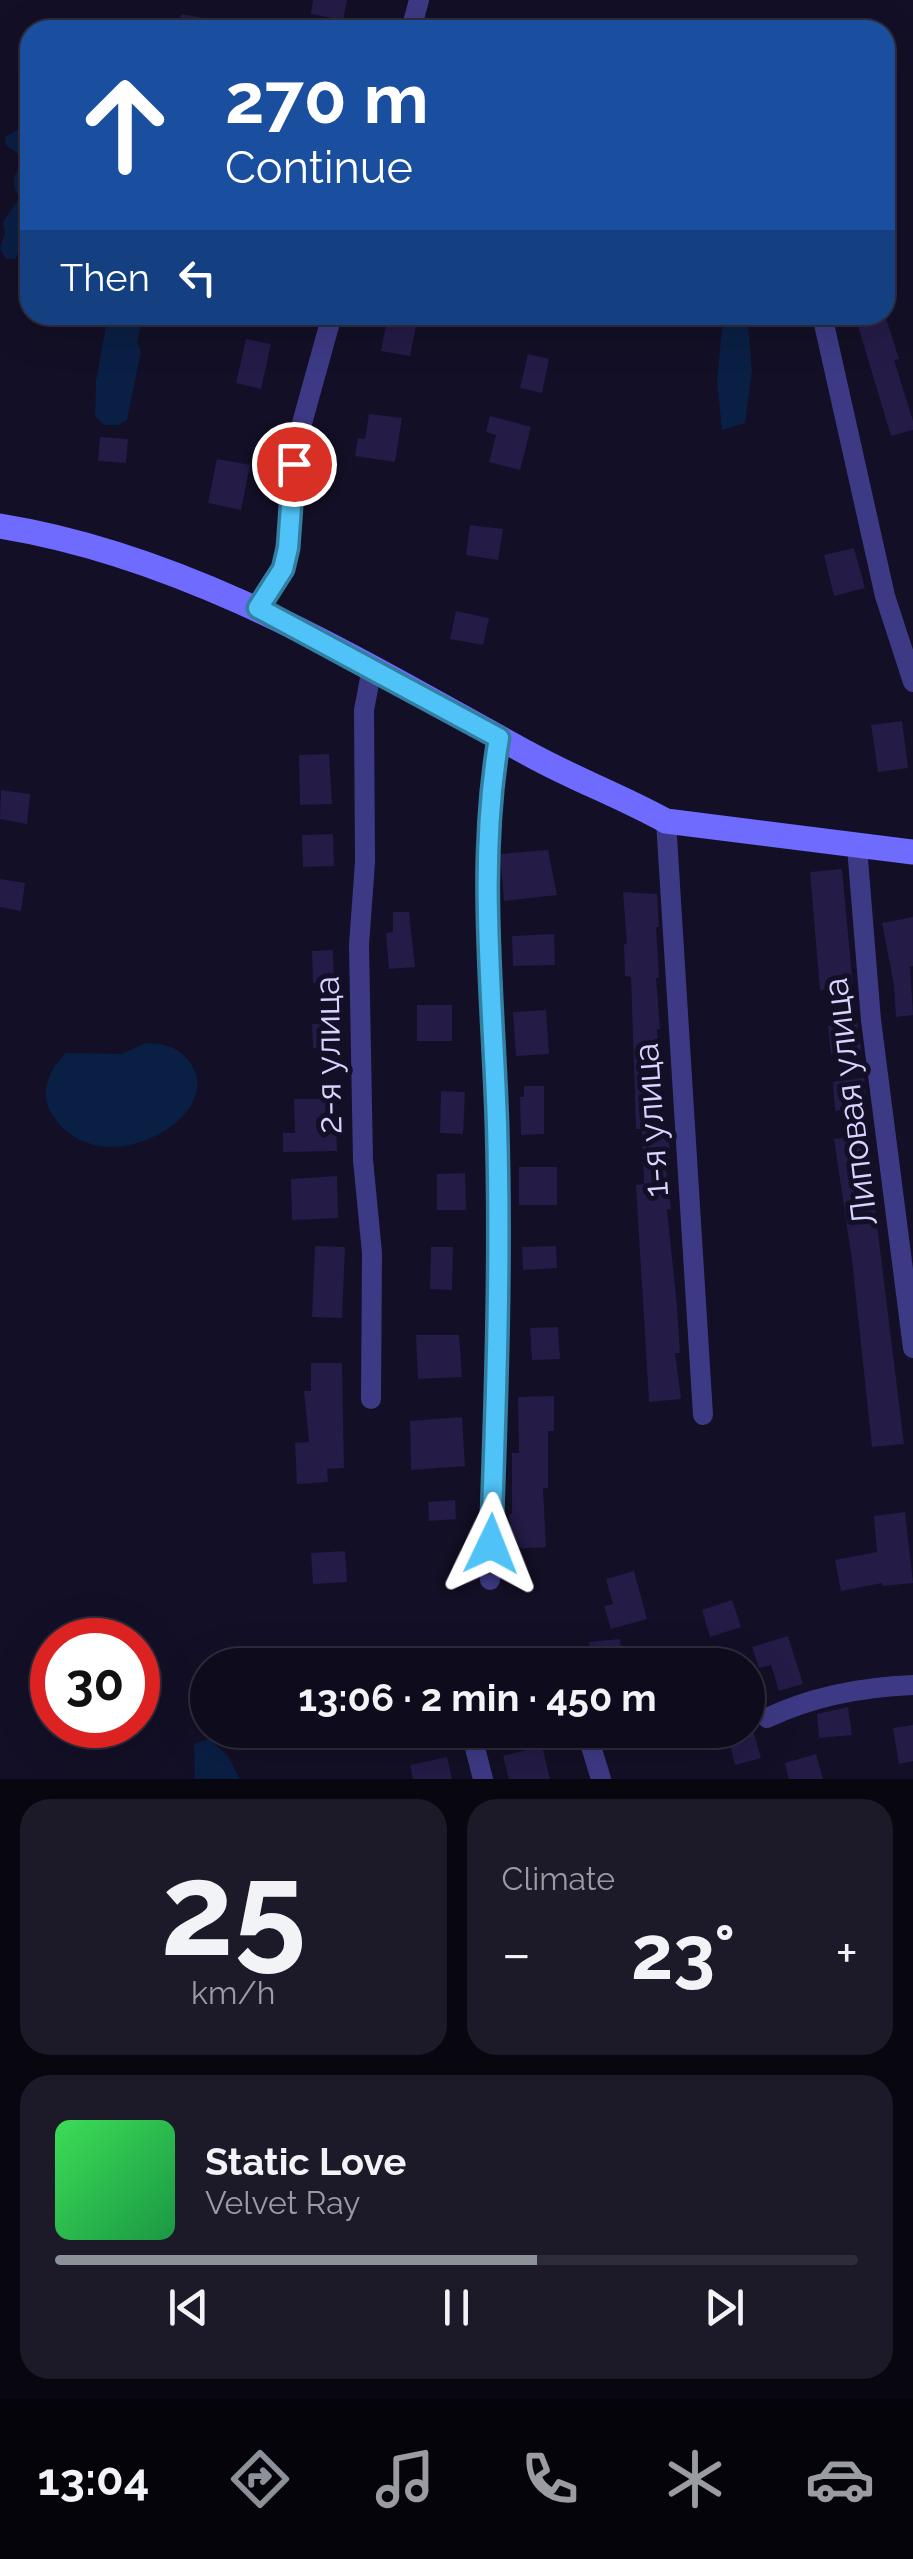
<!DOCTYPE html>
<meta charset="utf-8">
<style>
:root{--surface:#0e0b1c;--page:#1c1929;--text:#f1f3f6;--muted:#9b9ba3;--line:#2e2b3b;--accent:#8c9099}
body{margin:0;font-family:Raleway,sans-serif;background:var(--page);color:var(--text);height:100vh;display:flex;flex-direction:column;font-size:38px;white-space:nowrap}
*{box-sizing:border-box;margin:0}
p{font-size:32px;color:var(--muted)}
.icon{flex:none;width:55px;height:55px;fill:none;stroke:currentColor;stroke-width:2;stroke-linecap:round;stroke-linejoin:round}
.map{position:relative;height:1779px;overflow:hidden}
.details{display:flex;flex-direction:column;gap:20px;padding:20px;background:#08060f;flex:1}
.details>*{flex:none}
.hud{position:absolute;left:20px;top:20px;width:875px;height:305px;border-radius:30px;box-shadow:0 10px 40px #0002,0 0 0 2px var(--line);background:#1a4fa0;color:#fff;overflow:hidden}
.speed{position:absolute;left:30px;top:1618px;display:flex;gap:20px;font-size:50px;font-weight:700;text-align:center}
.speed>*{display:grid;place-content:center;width:130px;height:130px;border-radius:50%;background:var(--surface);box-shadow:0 10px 40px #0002,0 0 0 2px var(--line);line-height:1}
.speed .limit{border:15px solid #d22;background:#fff;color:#111}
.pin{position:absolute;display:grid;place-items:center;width:85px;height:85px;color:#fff;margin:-42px;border:5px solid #fff;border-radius:50%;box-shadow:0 2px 10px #0007}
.me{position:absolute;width:110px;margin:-55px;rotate:2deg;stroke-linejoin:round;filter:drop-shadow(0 0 8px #0008)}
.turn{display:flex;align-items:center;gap:35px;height:210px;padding:0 40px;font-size:45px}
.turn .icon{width:130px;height:130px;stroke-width:2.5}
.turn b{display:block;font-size:70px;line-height:85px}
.then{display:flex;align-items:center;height:95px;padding:0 40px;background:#0003;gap:20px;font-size:38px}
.big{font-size:75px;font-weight:700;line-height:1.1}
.details .card{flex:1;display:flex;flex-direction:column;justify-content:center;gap:15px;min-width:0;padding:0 35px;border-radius:30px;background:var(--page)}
.details .dial{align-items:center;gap:0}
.dial b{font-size:130px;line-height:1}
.song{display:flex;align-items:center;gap:30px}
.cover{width:120px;height:120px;border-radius:15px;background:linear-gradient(135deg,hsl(130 70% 55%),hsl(140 70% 35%))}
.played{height:10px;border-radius:5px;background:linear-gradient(90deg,var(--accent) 60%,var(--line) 60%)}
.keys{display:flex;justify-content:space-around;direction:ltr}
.heat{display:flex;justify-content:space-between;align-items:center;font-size:55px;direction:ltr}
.details .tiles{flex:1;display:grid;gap:20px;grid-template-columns:1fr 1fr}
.card:last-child{grid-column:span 2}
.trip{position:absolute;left:190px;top:1648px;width:575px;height:100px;border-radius:50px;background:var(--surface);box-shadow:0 10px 40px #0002,0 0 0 2px var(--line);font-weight:700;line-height:100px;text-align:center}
.tab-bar{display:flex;height:160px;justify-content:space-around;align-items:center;background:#06040b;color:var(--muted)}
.tab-bar .icon{width:70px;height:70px}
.tab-bar .active{color:var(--accent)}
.tab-bar b{font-size:45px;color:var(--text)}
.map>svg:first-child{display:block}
</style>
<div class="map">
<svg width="913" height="1779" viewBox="0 0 913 1779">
<rect width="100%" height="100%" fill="#130f26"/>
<g fill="#0a1f44">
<path d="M 30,108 L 30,232 L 15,259 L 6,259 L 0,248 L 5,233 L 3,222 L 19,198 C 12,183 11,178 21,166 L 18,154 L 6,145 L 5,137 L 28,124 Z"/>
<path d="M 108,315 L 143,315 L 137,342 L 141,351 L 127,420 L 118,425 L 104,425 L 95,416 L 96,381 Z"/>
<path d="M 747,315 L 752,370 L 745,423 L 722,430 L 717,381 L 723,318 Z"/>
<path d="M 146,1043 C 162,1043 176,1046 187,1059 C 236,1113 99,1192 52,1114 C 38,1093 50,1068 66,1053 L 121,1054 Z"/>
<path d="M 209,1739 L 228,1756 L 240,1779 L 195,1779 L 194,1744 Z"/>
</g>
<g fill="#241b47">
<path d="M 313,0 L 347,0 L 343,20 L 311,14 Z"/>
<path d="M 181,14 L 225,22 L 224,30 L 178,30 Z"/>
<path d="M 388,315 L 418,315 L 410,356 L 381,351 Z"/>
<path d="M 868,315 L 885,315 L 899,359 L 894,360 L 913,421 L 913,430 L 891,436 L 856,319 Z"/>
<path d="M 246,339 L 271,344 L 261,389 L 236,383 Z"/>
<path d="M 528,354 L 549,359 L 542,393 L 520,388 Z"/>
<path d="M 369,414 L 402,418 L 395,462 L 355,456 L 358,438 L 365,439 Z"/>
<path d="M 490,416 L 531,427 L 520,470 L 489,462 L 496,435 L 486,432 Z"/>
<path d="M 100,437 L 128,439 L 126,463 L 98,461 Z"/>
<path d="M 217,459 L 250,465 L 241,510 L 208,503 Z"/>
<path d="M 470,525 L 503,529 L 498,560 L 466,555 Z"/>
<path d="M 854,548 L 865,588 L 834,596 L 824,555 Z"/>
<path d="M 456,611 L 489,618 L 483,645 L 450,639 Z"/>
<path d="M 902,721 L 908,768 L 878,772 L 871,725 Z"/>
<path d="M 329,754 L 332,804 L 300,805 L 299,755 Z"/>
<path d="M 1,790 L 30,794 L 27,824 L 0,819 Z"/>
<path d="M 333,834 L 334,866 L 303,867 L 302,835 Z"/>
<path d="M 548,850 L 557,895 L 504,901 L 500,854 Z"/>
<path d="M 842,869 L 853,987 L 820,990 L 810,872 Z"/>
<path d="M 0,879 L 25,883 L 21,911 L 0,907 Z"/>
<path d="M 623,892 L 657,894 L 659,927 L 656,927 L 659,978 L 656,978 L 660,1029 L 657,1029 L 664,1140 L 669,1141 L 670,1170 L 666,1169 L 671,1209 L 667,1210 L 677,1306 L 680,1353 L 675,1353 L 681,1399 L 649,1402 L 636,1185 L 644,1184 L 642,1129 L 636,1129 L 631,977 L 625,976 L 624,944 L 627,944 Z"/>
<path d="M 393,912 L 409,912 L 415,967 L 389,969 L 386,933 L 393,932 Z"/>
<path d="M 913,917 L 913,966 L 910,966 L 913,1015 L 896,1017 L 894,985 L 882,923 Z"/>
<path d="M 554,934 L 555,965 L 513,966 L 512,936 Z"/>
<path d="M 333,950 L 334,983 L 313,983 L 312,951 Z"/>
<rect x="417" y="1005" width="35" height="36"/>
<path d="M 546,1010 L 549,1054 L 516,1056 L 513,1012 Z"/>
<path d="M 857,1022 L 861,1050 L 831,1054 L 828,1026 Z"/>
<path d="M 336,1023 L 337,1047 L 313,1048 L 312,1024 Z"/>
<path d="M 864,1078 L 867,1107 L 835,1111 L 833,1082 Z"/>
<path d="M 524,1086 L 544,1086 L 544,1134 L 521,1135 L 520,1097 L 524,1097 Z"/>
<path d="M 441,1091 L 465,1092 L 463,1134 L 440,1133 Z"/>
<path d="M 294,1099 L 329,1099 L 330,1125 L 336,1125 L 337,1151 L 283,1152 L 283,1133 L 295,1133 Z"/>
<path d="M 866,1135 L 904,1444 L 872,1447 L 852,1260 L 834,1139 Z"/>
<rect x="519" y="1167" width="38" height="38"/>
<path d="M 465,1173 L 466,1210 L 437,1210 L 437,1174 Z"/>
<path d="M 337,1176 L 338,1218 L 292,1220 L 291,1179 Z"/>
<path d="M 315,1246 L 345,1247 L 342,1318 L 312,1317 Z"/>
<path d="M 556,1246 L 557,1268 L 523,1270 L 522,1247 Z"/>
<path d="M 431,1247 L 453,1247 L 452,1290 L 430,1289 Z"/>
<path d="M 558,1327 L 560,1359 L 532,1360 L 530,1328 Z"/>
<path d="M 416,1335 L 459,1335 L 462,1377 L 418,1379 Z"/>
<path d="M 311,1363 L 342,1363 L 344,1468 L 327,1469 L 328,1482 L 297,1484 L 295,1443 L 309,1442 L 304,1391 L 311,1391 Z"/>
<path d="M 554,1396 L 554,1431 L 548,1431 L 548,1488 L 543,1488 L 546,1547 L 511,1549 L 509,1514 L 512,1514 L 512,1453 L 519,1453 L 518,1397 Z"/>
<path d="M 462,1417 L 465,1466 L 411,1470 L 410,1421 Z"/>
<path d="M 455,1500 L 456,1519 L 429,1521 L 428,1502 Z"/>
<path d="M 905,1512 L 913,1583 L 882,1586 L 882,1583 L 841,1591 L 835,1560 L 877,1552 L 874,1516 Z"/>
<path d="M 345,1551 L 347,1582 L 313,1584 L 311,1553 Z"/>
<path d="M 634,1571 L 647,1619 L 611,1629 L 604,1606 L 613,1604 L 606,1579 Z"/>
<path d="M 732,1600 L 741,1627 L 710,1637 L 702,1610 Z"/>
<path d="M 788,1636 L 803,1684 L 779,1691 L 771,1665 L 759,1668 L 752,1647 Z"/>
<path d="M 620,1639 L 623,1665 L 591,1665 L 589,1642 Z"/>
<path d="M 848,1707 L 852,1735 L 819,1738 L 817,1714 Z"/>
<path d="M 913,1725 L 913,1761 L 899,1764 L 893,1728 Z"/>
<path d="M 726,1730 L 753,1730 L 761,1758 L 735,1765 Z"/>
<path d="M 542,1746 L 550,1779 L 509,1779 L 503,1756 Z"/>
<path d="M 816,1754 L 823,1779 L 789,1779 L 785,1763 Z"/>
<path d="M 447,1757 L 452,1779 L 413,1779 L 410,1765 Z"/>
</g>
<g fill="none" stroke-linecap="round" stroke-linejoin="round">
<g stroke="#3d3a85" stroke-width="20">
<path d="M 411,30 L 419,0"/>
<path d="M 822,315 L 885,596 L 913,682"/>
<path d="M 259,608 L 283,569 L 299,434 L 332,315"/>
<path d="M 666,821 L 703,1415"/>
<path d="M 857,847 L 871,1020 L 913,1348"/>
<path d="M 371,1399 L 372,1253 L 363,1160 L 359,945 L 365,862 L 364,710 L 372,668"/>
<path d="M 490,1580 L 500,1245 L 493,996 L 485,870 L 490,792 L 499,738"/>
<path d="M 767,1718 C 813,1696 863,1687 913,1685"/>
<path d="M 480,1730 L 475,1748 L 483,1779"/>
<path d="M 586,1730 L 601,1779"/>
</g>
<path stroke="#6f6bff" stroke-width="25" d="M 0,526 C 192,557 361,662 529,754 C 574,779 621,796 666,821 L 913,852"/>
</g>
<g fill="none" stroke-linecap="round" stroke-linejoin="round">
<defs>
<path id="route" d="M 294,464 L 288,548 L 283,569 L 258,608 L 499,738 C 477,866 493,995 497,1125 C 501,1264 496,1404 491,1544"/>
</defs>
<use href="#route" stroke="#337fa1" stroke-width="25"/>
<use href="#route" stroke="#4fc3f7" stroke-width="18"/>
</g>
<g text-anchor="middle" stroke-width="10" stroke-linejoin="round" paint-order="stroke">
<g font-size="35" fill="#d9d4ff" stroke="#130f26">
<text transform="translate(328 1055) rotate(-91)" y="12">2-я улица</text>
<text transform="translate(850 1102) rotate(-97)" y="12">Липовая улица</text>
<text transform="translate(651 1120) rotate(-94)" y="12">1-я улица</text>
</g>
</g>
</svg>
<div class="speed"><div class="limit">30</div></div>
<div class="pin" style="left:294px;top:464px;background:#d93025"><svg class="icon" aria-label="arrive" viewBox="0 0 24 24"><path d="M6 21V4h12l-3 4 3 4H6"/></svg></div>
<svg class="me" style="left:491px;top:1544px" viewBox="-20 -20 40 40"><path d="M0-17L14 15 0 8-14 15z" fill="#4fc3f7" stroke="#fff" stroke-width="4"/></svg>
<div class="trip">13:06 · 2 min · 450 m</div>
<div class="hud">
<div class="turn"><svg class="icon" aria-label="ahead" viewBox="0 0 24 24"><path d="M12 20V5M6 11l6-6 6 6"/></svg><div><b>270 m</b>Continue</div></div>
<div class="then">Then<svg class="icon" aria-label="left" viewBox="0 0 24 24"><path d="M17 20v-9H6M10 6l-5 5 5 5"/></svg></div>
</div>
</div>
<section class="details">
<div class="tiles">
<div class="card dial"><b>25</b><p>km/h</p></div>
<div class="card"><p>Climate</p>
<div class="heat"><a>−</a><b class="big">23°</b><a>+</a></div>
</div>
<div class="card">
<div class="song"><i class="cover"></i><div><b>Static Love</b><p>Velvet Ray</p></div></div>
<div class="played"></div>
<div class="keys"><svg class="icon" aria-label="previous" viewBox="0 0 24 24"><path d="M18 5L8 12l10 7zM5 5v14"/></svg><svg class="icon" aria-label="pause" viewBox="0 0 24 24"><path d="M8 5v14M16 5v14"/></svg><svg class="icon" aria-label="next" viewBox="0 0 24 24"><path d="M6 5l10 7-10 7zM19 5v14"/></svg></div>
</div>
</div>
</section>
<nav class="tab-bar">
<b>13:04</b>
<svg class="icon active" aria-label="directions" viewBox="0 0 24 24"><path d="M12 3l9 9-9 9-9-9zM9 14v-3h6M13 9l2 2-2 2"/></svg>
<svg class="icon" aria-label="music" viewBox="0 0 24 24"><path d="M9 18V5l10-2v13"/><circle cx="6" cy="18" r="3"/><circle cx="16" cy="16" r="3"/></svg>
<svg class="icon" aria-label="phone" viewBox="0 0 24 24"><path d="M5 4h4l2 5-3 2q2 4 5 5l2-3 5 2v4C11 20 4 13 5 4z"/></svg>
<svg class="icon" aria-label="climate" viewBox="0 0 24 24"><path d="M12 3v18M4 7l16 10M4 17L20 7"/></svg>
<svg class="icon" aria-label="car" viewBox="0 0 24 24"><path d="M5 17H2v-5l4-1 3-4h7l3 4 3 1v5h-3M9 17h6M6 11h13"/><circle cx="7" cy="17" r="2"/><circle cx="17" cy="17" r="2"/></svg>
</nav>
